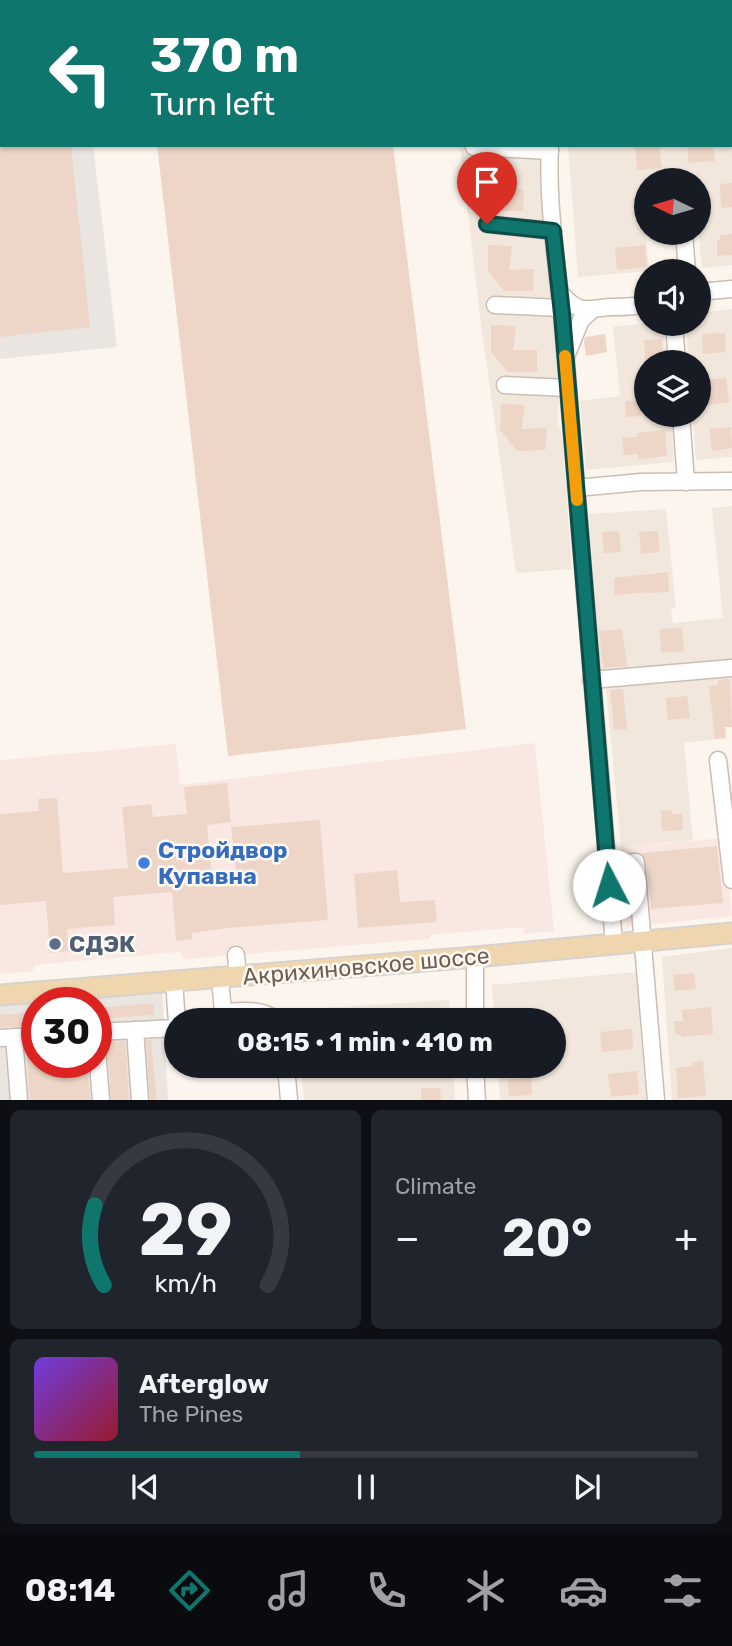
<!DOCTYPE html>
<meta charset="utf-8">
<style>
:root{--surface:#171b24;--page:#20242c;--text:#f1f3f6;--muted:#9ea1a6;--line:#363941;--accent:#0f766e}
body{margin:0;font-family:Rubik,sans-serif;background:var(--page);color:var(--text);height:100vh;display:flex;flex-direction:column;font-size:26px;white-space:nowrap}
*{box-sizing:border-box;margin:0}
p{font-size:23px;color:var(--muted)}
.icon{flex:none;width:38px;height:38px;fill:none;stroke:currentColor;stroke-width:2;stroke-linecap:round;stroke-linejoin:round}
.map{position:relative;height:1100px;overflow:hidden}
.panel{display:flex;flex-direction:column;gap:10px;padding:10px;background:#0d0f14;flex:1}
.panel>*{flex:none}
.hud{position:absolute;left:0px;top:0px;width:733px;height:147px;box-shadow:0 2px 5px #0004;background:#0f766e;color:#fff;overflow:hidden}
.needle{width:46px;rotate:275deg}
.buttons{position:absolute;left:634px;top:168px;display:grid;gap:14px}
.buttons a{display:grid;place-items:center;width:77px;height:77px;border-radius:50%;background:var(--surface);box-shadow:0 2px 5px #0004;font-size:35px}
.speed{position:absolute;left:21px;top:987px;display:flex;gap:14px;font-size:35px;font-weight:700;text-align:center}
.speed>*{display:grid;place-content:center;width:91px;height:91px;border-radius:50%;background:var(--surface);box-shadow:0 2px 5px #0004;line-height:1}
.speed .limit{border:10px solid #d22;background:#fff;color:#111}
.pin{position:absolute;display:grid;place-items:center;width:60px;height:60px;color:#fff;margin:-72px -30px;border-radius:50% 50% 50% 0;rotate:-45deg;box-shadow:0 0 7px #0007}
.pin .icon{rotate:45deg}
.me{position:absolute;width:77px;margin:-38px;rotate:355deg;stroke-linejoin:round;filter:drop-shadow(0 0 5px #0008)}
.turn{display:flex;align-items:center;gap:24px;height:147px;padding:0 35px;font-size:32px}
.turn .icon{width:91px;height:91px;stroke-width:2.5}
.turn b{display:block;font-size:49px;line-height:60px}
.big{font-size:52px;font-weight:700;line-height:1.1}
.panel .card{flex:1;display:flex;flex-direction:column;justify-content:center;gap:10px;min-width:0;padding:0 24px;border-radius:10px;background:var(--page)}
.panel .dial{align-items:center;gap:0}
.dial svg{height:182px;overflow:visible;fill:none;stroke:var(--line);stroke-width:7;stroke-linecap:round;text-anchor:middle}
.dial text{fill:var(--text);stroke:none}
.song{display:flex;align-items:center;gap:21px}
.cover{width:84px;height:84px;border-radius:10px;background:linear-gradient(135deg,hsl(260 70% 55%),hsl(350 70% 35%))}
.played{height:7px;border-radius:4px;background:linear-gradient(90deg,var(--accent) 40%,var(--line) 40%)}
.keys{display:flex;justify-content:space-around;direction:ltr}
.heat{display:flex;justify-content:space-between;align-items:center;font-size:38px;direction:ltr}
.panel .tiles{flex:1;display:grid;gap:10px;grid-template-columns:1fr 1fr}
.card:last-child{grid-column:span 2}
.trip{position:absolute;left:164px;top:1008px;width:402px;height:70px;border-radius:35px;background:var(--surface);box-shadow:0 2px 5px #0004;font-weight:700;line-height:70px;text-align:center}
.dock{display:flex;height:112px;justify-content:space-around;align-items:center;background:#090b0e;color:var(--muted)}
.dock .icon{width:49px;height:49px}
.dock .selected{color:var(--accent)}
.dock b{font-size:32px;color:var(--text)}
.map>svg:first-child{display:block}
</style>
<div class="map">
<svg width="732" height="1100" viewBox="0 0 732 1100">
<rect width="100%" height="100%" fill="#fbf5ed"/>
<g fill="#f1e7dc">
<path d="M 732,121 L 732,265 L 702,268 L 698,230 L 698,180 L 646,180 L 646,187 L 642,188 L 649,271 L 578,277 L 568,145 L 732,145 Z"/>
<path d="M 460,145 L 541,145 L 545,204 L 554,294 L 560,390 L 557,419 L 562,436 L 572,569 L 516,573 L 480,317 Z"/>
<path d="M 732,309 L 732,457 L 696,460 L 693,415 L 698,415 L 698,362 L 689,362 L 686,324 L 698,324 L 698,313 Z"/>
<path d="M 646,323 L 663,324 L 666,362 L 646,362 L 646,415 L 671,415 L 674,462 L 586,470 L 580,401 L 620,396 L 613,327 Z"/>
<path d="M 732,506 L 732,663 L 601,674 L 589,514 L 666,509 L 676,608 L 671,609 L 673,623 L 723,618 L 712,508 Z"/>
<path d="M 732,675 L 732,727 L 725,727 L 726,738 L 684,743 L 693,840 L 621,847 L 606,687 Z"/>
<path d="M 732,948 L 732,1100 L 672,1100 L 662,957 Z"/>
<path d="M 636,972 L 646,1100 L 500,1100 L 498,1066 L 555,1066 L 555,1020 L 494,1020 L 492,985 Z"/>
<path d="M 449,1000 L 450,1020 L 296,1020 L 294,1010 Z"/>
<path d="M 301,1066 L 453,1066 L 455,1100 L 304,1100 Z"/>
</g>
<g fill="#f9e8e2">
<path d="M 535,743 L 554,931 L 524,934 L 523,927 L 430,935 L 430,939 L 184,959 L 179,952 L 34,965 L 33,971 L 0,974 L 0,760 L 176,744 L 180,785 Z"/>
<path d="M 724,838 L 732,916 L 627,927 L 621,847 Z"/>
</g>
<g fill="#ebe5e1" fill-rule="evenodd">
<path d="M 0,0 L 75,0 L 76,2 L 2,2 L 2,145 L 93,145 L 117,347 L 0,359 Z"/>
<path d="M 162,988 L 168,1100 L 0,1100 L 0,1001 ZM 37,1003 L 96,1003 L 96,1062 L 37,1062 Z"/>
</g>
<g fill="#edd6c7">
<path d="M 0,145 L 71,145 L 90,327 L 0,337 Z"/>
<path d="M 157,145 L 393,145 L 466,729 L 228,756 Z"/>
<path d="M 635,145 L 659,145 L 662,168 L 637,170 Z"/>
<path d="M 687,145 L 713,145 L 715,161 L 689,163 Z"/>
<path d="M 478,164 L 502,165 L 499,189 L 524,189 L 523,211 L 494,211 L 478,191 Z"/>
<path d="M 732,183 L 732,207 L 721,208 L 720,184 Z"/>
<path d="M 732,234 L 732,255 L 717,256 L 717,240 L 720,240 L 720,235 Z"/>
<path d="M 488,245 L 512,246 L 509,270 L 534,269 L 533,291 L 504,291 L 488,271 Z"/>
<path d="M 645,245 L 647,267 L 617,270 L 615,248 Z"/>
<path d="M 491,325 L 516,326 L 513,350 L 537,350 L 537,372 L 508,372 L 491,352 Z"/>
<path d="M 725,333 L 726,352 L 703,354 L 702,334 Z"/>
<path d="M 605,334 L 607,352 L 586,356 L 584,341 L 585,337 Z"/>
<path d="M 662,339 L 663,360 L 645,361 L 644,340 Z"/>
<path d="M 726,378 L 729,402 L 708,405 L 706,380 Z"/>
<path d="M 639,400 L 641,416 L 626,417 L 625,401 Z"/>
<path d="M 501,404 L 525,405 L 522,429 L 547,428 L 545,450 L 517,451 L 500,430 Z"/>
<path d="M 731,427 L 732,448 L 712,451 L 709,429 Z"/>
<path d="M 665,430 L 667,456 L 639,459 L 638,454 L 624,455 L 622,438 L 637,437 L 637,433 Z"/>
<path d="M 619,531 L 621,552 L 604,553 L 602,532 Z"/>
<path d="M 658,531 L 660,552 L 641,554 L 639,532 Z"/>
<path d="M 668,572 L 669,592 L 646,593 L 646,592 L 615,595 L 614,578 Z"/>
<path d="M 682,628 L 684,651 L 661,653 L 660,629 Z"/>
<path d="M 622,629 L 627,666 L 603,668 L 599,631 Z"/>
<path d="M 730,679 L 732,727 L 725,727 L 726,738 L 715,739 L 709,686 L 718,685 L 718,680 Z"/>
<path d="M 623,689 L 627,729 L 614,730 L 610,690 Z"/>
<path d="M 687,696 L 690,718 L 668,720 L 666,698 Z"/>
<path d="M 227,783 L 231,822 L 207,825 L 212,874 L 236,872 L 231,827 L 320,820 L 328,920 L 229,928 L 192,933 L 192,939 L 176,941 L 172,892 L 113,897 L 115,925 L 67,929 L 69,951 L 50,953 L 46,901 L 0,905 L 0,814 L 39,811 L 38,799 L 57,798 L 63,873 L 128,868 L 122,807 L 151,804 L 153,817 L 187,814 L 184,787 Z"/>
<path d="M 672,810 L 673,814 L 682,814 L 683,830 L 662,831 L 661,811 Z"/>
<path d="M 717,846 L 723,903 L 651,909 L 646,861 L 641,853 Z"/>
<path d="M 397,870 L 400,902 L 435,900 L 437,922 L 358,928 L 354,874 Z"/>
<path d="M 694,973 L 696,989 L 675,991 L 673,975 Z"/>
<path d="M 154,1003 L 154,1015 L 96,1019 L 96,1008 Z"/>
<path d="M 711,1007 L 713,1034 L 681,1037 L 681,1034 L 676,1035 L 674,1021 L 683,1021 L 682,1010 Z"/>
<path d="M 37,1012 L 37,1026 L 0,1027 L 0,1015 Z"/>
<path d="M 632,1029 L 633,1049 L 602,1052 L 600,1032 Z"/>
<path d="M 146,1040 L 151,1040 L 157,1100 L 150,1100 Z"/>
<path d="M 125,1041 L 129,1100 L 111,1100 L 107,1042 Z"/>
<path d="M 26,1047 L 37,1047 L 37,1062 L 87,1062 L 90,1100 L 30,1100 Z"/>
<path d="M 703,1061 L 706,1096 L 678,1098 L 676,1068 L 693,1066 L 692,1062 Z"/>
<path d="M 637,1071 L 639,1094 L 611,1097 L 608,1074 Z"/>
<path d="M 531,1078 L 532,1095 L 509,1096 L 508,1079 Z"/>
<path d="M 421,1088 L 440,1088 L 441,1100 L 421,1100 Z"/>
</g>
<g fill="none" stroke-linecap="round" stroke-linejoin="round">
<defs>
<g id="minor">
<path d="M 545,0 L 545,2"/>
<path d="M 643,2 L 643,0"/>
<path d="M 550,145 C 547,201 556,258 562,314 L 614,943"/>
<path d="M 474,147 L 550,151"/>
<path d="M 487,224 L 553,231"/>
<path d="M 684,233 L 687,271"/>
<path d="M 698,292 L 732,289"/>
<path d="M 560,293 C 581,315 584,309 611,307 C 623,307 635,307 646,304"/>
<path d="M 495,305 L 561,308"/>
<path d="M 674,324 L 677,362"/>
<path d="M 567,354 L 581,320 L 591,311"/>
<path d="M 505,385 L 568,388"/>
<path d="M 681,415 L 686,482"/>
<path d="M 576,488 L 641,482 L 732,481"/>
<path d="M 591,680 L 732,668"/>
<path d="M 718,760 L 732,880"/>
<path d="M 607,864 L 636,862 L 656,1100"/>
<path d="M 236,955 L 238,977"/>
<path d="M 475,957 L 475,1020"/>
<path d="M 220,978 L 223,1012 C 241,1011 262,1008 276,1020"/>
<path d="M 174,981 L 177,1023"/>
<path d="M 135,1030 L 140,1100"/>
<path d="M 96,1032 L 177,1028"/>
<path d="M 14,1037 L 19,1100"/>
<path d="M 0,1038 L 37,1036"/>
<path d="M 96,1038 L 101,1100"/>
<path d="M 286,1066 L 289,1100"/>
<path d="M 475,1066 L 477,1100"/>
</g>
<path id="major" d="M 0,995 L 475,957 L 732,933"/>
</defs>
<use href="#minor" stroke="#ccbdb3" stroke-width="19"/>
<use href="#major" stroke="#d8d2cf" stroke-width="23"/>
<use href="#minor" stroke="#fff" stroke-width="16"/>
<use href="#major" stroke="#f0d6ae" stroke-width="19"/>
</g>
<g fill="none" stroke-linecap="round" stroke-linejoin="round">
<defs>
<path id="route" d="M 487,224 L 553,231 L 562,314 L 609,885"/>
</defs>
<use href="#route" stroke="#0a4d48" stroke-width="18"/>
<use href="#route" stroke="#0f766e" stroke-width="12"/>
<path stroke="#f59e0b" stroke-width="12" d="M 565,356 L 577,500"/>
</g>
<circle fill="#3f7fe0" stroke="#fdf9f3" stroke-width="2.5" cx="144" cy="863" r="7"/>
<circle fill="#5c6f8a" stroke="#fdf9f3" stroke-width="2.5" cx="55" cy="944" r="7"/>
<g text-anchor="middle" stroke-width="5" stroke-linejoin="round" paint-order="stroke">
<g font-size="23" font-weight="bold" fill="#366cbe" stroke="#fdf9f3" text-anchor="start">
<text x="158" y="858">Стройдвор<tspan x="158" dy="26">Купавна</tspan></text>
</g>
<g font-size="23" font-weight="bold" fill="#4e5e75" stroke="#fdf9f3" text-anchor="start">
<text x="69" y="952">СДЭК</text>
</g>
<g font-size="23" fill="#735d52" stroke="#fdf9f3">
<text transform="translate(366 966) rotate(-5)" y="8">Акрихиновское шоссе</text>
</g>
</g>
</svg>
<div class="buttons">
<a><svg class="needle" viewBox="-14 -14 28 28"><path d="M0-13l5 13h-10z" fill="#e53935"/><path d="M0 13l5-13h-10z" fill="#9ea1a6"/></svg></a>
<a><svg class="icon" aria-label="sound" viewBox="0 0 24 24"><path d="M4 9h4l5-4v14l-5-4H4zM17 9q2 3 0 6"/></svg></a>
<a><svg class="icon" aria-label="layers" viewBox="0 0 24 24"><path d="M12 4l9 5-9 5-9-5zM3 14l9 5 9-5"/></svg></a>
</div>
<div class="speed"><div class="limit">30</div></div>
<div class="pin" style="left:487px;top:224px;background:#d93025"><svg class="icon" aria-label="arrive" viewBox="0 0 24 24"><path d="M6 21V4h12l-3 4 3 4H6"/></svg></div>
<svg class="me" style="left:609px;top:885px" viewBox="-20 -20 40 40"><circle r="19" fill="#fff"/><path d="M0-13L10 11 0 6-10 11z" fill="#0f766e"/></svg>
<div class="trip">08:15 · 1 min · 410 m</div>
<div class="hud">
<div class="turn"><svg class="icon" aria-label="left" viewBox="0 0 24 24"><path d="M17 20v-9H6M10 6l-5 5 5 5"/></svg><div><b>370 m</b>Turn left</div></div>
</div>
</div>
<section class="panel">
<div class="tiles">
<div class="card dial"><svg viewBox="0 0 100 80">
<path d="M14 69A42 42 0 1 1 86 69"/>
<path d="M14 69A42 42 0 0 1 10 34" stroke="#0f766e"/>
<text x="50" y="56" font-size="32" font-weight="700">29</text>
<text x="50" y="72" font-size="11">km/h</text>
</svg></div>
<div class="card"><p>Climate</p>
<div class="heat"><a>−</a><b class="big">20°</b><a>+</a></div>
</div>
<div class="card">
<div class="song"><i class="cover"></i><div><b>Afterglow</b><p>The Pines</p></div></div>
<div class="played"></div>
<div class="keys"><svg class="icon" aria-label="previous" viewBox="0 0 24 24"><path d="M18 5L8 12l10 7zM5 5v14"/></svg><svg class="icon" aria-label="pause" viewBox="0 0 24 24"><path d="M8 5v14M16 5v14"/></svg><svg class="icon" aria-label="next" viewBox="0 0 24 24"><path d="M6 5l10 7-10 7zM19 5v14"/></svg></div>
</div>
</div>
</section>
<nav class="dock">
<b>08:14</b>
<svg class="icon selected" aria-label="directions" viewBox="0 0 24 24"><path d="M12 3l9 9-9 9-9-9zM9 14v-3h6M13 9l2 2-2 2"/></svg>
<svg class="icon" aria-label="music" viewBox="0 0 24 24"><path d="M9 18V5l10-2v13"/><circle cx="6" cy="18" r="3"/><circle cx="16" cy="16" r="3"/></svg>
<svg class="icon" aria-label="phone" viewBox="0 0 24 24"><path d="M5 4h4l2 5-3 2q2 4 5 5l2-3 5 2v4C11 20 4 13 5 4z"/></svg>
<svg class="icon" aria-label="climate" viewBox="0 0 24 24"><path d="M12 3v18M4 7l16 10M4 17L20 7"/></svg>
<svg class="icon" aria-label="car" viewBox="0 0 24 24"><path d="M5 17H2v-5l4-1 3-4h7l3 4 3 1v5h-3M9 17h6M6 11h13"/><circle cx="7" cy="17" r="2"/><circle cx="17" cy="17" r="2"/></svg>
<svg class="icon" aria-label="filters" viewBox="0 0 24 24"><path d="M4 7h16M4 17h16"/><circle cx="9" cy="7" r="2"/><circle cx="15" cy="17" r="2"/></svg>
</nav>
